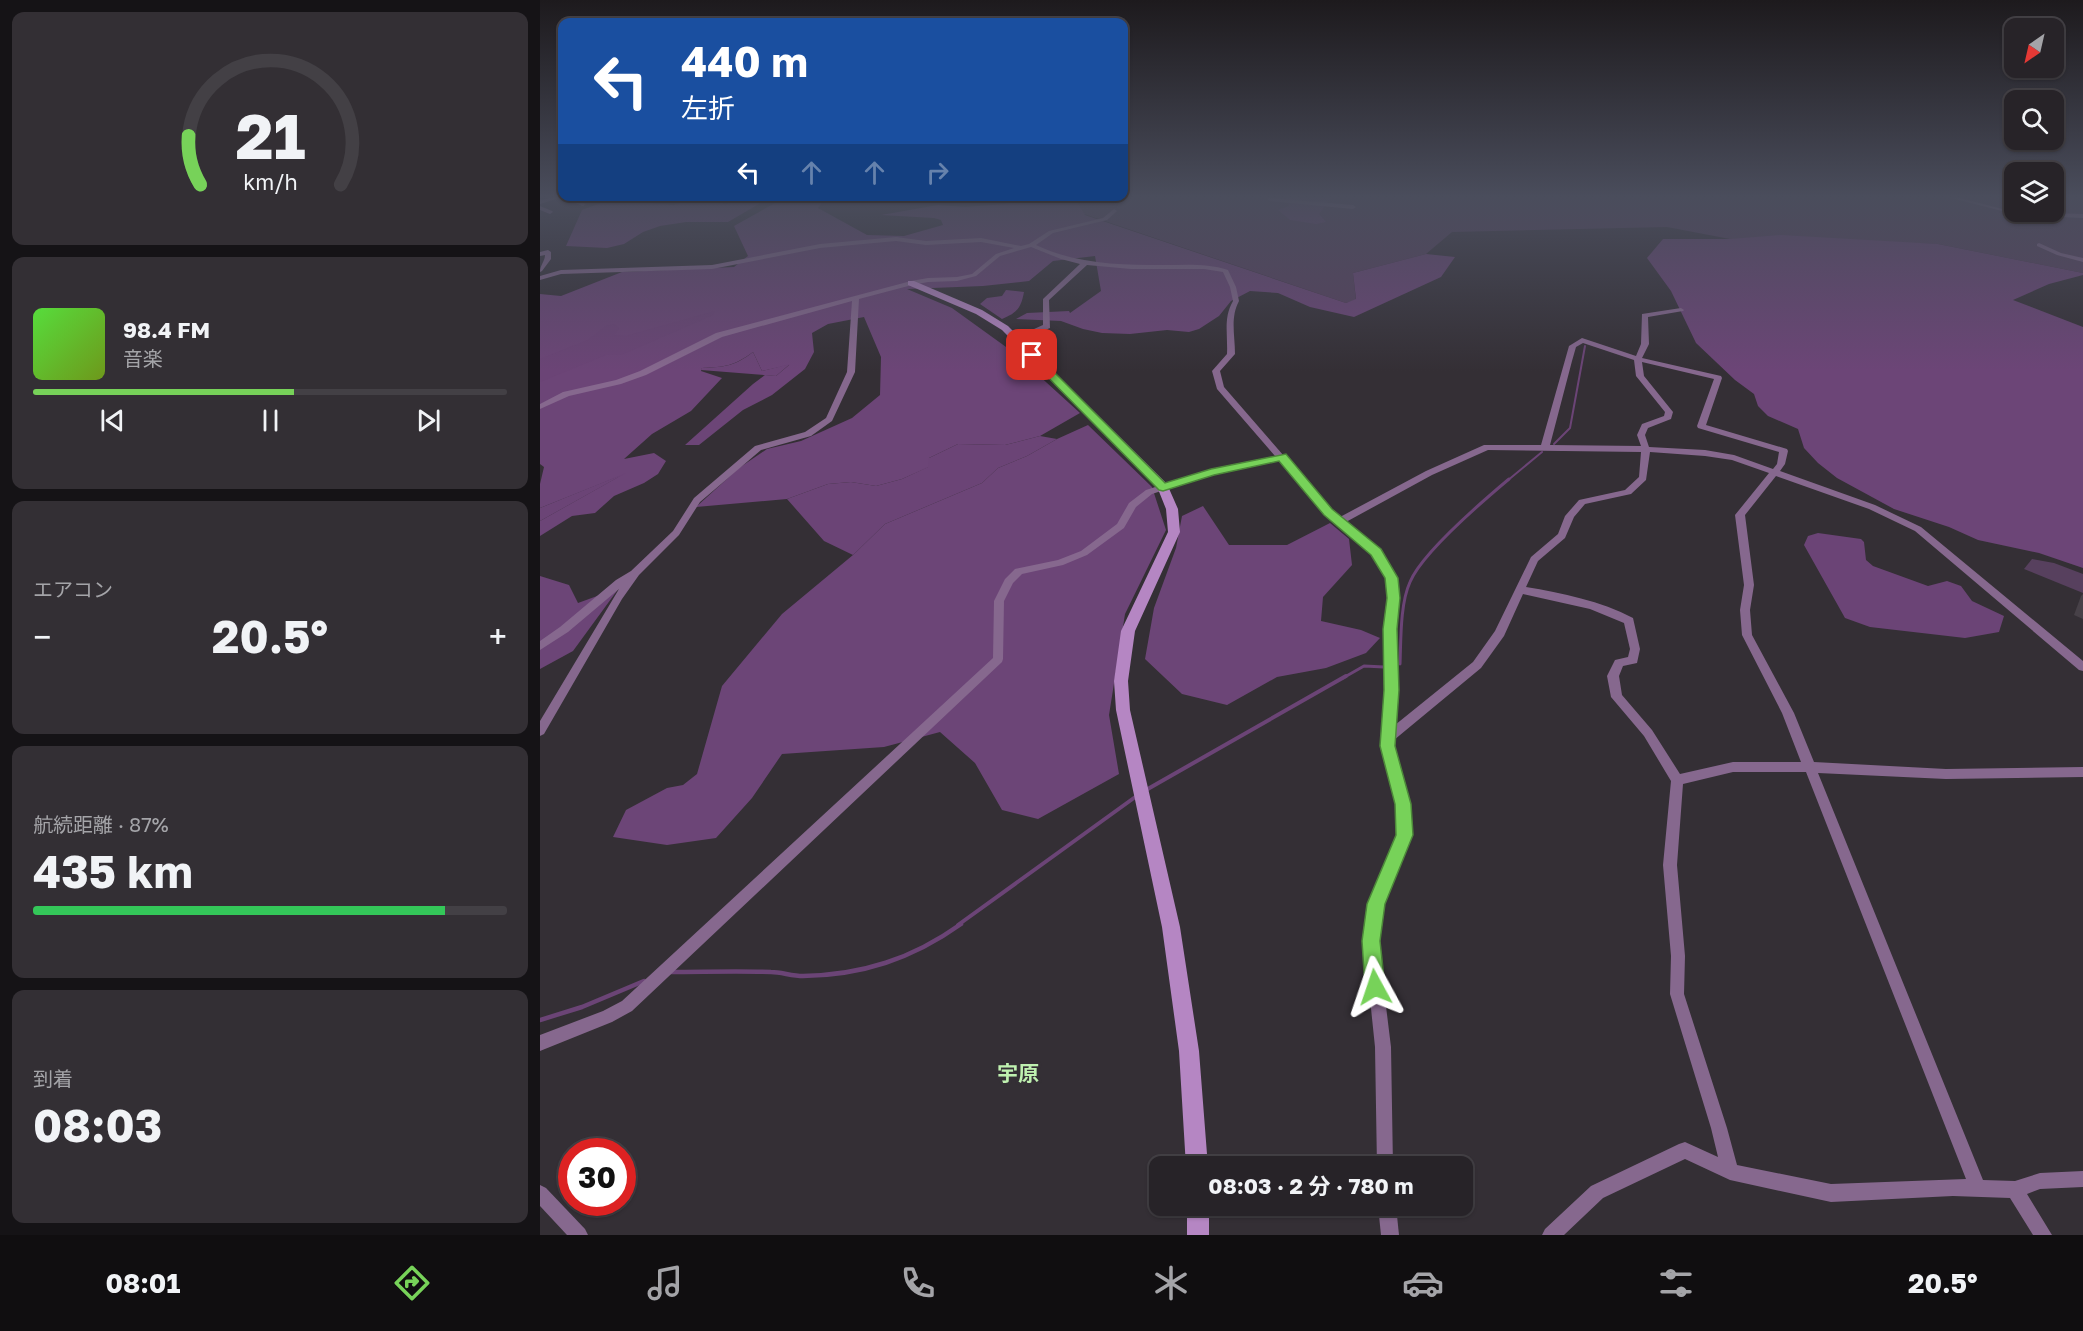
<!DOCTYPE html>
<html lang="ja">
<meta charset="utf-8">
<style>
:root{--surface:#272328;--page:#332f34;--text:#f1f3f6;--muted:#a4a4a8;--line:#434045;--accent:#77d259}
body{margin:0;font-family:"Golos Text","Noto Sans JP",sans-serif;background:var(--page);color:var(--text);height:100vh;display:flex;flex-direction:column;font-size:22px;white-space:nowrap}
*{box-sizing:border-box;margin:0}
p{font-size:20px;color:var(--muted)}
.icon{flex:none;width:33px;height:33px;fill:none;stroke:currentColor;stroke-width:2;stroke-linecap:round;stroke-linejoin:round}
.map{position:relative;flex:1;overflow:hidden}
.sheet{display:flex;flex-direction:column;gap:12px;padding:12px;background:#151316;width:540px}
.sheet>*{flex:none}
.banner{position:absolute;left:18px;top:18px;width:570px;height:183px;border-radius:12px;box-shadow:0 2px 4px #0004,0 0 0 2px var(--line);background:#1a4fa0;color:#fff;overflow:hidden}
.needle{width:39px;rotate:214deg}
.buttons{position:absolute;left:1464px;top:18px;display:grid;gap:12px}
.buttons a{display:grid;place-items:center;width:60px;height:60px;border-radius:12px;background:var(--surface);box-shadow:0 2px 4px #0004,0 0 0 2px var(--line);font-size:30px}
.speed{position:absolute;left:18px;top:1138px;display:flex;gap:12px;font-size:30px;font-weight:700;text-align:center}
.speed>*{display:grid;place-content:center;width:78px;height:78px;border-radius:50%;background:var(--surface);box-shadow:0 2px 4px #0004,0 0 0 2px var(--line);line-height:1}
.speed .limit{border:9px solid #d22;background:#fff;color:#111}
.pin{position:absolute;display:grid;place-items:center;width:51px;height:51px;color:#fff;margin:-26px;border-radius:12px;box-shadow:0 3px 9px #0006}
.me{position:absolute;width:66px;margin:-33px;rotate:355deg;stroke-linejoin:round;filter:drop-shadow(0 0 4px #0008)}
.turn{display:flex;align-items:center;gap:21px;height:126px;padding:0 24px;font-size:27px}
.turn .icon{width:78px;height:78px;stroke-width:2.5}
.turn b{display:block;font-size:42px;line-height:51px}
.lanes{display:flex;align-items:center;height:57px;padding:0 24px;background:#0003;justify-content:center;gap:30px;direction:ltr}
.lanes .off{opacity:.35}
.big{font-size:45px;font-weight:700;line-height:1.1}
.sheet .widget{flex:1;display:flex;flex-direction:column;justify-content:center;gap:9px;min-width:0;padding:0 21px;border-radius:12px;background:var(--page)}
.sheet .dial{align-items:center;gap:0}
.dial svg{height:156px;overflow:visible;fill:none;stroke:var(--line);stroke-width:7;stroke-linecap:round;text-anchor:middle}
.dial text{fill:var(--text);stroke:none}
.song{display:flex;align-items:center;gap:18px}
.cover{width:72px;height:72px;border-radius:9px;background:linear-gradient(135deg,hsl(110 70% 55%),hsl(80 70% 35%))}
.played{height:6px;border-radius:3px;background:linear-gradient(90deg,var(--accent) 55%,var(--line) 55%)}
.keys{display:flex;justify-content:space-around;direction:ltr}
.heat{display:flex;justify-content:space-between;align-items:center;font-size:33px;direction:ltr}
.charge{height:9px;border-radius:4px;background:linear-gradient(90deg,#34c759 87%,var(--line) 0)}
.trip{position:absolute;left:609px;top:1156px;width:324px;height:60px;border-radius:12px;background:var(--surface);box-shadow:0 2px 4px #0004,0 0 0 2px var(--line);font-weight:700;line-height:60px;text-align:center}
.tabs{display:flex;height:96px;justify-content:space-around;align-items:center;background:#100e10;color:var(--muted)}
.tabs .icon{width:42px;height:42px}
.tabs .active{color:var(--accent)}
.tabs b{font-size:27px;color:var(--text)}
main{display:flex;flex:1;min-height:0}
.map>svg:first-child{display:block}
</style>
<main>
<section class="sheet">
<div class="widget dial"><svg viewBox="0 0 100 80">
<path d="M14 69A42 42 0 1 1 86 69"/>
<path d="M14 69A42 42 0 0 1 8 44" stroke="#77d259"/>
<text x="50" y="56" font-size="32" font-weight="700">21</text>
<text x="50" y="72" font-size="11">km/h</text>
</svg></div>
<div class="widget">
<div class="song"><i class="cover"></i><div><b>98.4 FM</b><p>音楽</p></div></div>
<div class="played"></div>
<div class="keys"><svg class="icon" aria-label="previous" viewBox="0 0 24 24"><path d="M18 5L8 12l10 7zM5 5v14"/></svg><svg class="icon" aria-label="pause" viewBox="0 0 24 24"><path d="M8 5v14M16 5v14"/></svg><svg class="icon" aria-label="next" viewBox="0 0 24 24"><path d="M6 5l10 7-10 7zM19 5v14"/></svg></div>
</div>
<div class="widget"><p>エアコン</p>
<div class="heat"><a>−</a><b class="big">20.5°</b><a>+</a></div>
</div>
<div class="widget"><p>航続距離 · 87%</p><b class="big">435 km</b><div class="charge"></div></div>
<div class="widget"><p>到着</p><b class="big">08:03</b></div>
</section>
<div class="map">
<svg width="1543" height="1235" viewBox="0 0 1543 1235">
<rect width="100%" height="100%" fill="#342f35"/>
<g fill="#57405e">
<path d="M 535,198 L 1474,198 L 1474,212 L 1514,212 L 1514,198 L 1543,198 L 1543,273 L 1398,244 L 1190,239 L 1127,227 L 912,232 L 886,254 L 813,273 L 816,300 L 806,303 L 544,214 Z"/>
<path d="M 1492,559 L 1514,563 L 1543,574 L 1543,593 L 1484,569 Z"/>
</g>
<g fill="#6c4577">
<path d="M 244,198 L 286,198 L 278,208 L 327,235 L 364,236 L 403,225 L 401,220 L 394,218 L 341,215 L 398,205 L 425,207 L 464,204 L 488,198 L 535,198 L 545,215 L 806,303 L 816,299 L 813,273 L 886,254 L 915,257 L 901,277 L 814,317 L 770,307 L 738,293 L 710,291 L 691,301 L 679,316 L 659,329 L 649,332 L 627,330 L 590,334 L 562,333 L 543,329 L 521,321 L 476,319 L 487,313 L 529,311 L 530,313 L 561,291 L 555,256 L 513,261 L 489,281 L 443,286 L 367,289 L 412,308 L 473,352 L 540,413 L 500,436 L 465,445 L 418,444 L 389,458 L 389,467 L 362,479 L 336,486 L 311,482 L 288,484 L 247,499 L 156,507 L 199,468 L 227,449 L 261,441 L 312,418 L 340,395 L 341,357 L 324,317 L 288,324 L 272,333 L 274,352 L 265,369 L 232,395 L 203,410 L 159,445 L 145,445 L 213,384 L 225,375 L 236,376 L 249,365 L 222,371 L 213,352 C 194,366 185,367 162,368 L 161,371 L 182,378 L 151,411 L 112,434 L 84,459 L 114,453 L 126,461 L 118,474 L 104,483 L 74,496 L 55,513 L 32,516 L 0,536 L 0,521 L 80,476 L 0,508 L 0,484 L 4,467 L 0,464 L 0,294 L 21,296 L 82,272 L 194,267 L 208,256 L 194,226 Z"/>
<path d="M 1241,235 L 1398,244 L 1543,273 L 1543,275 L 1509,284 L 1473,300 L 1543,327 L 1543,568 L 1499,553 L 1438,540 L 1409,527 L 1354,509 L 1297,478 L 1278,463 L 1264,448 L 1258,429 L 1228,416 L 1218,406 L 1214,394 L 1195,380 L 1156,343 L 1131,291 L 1107,258 L 1123,239 L 1190,239 Z"/>
<path d="M 548,425 L 612,487 L 626,530 L 585,614 L 569,715 L 579,774 L 498,819 L 462,810 L 435,763 L 400,732 L 344,747 L 242,754 L 212,798 L 176,838 L 127,845 L 73,837 L 86,810 L 127,788 L 143,785 L 157,774 L 182,686 L 242,614 L 313,555 L 345,524 L 442,483 L 458,468 L 487,456 L 517,439 Z"/>
<path d="M 663,506 L 689,545 L 747,545 L 790,523 L 809,539 L 812,565 L 783,597 L 781,621 L 821,630 L 840,638 L 826,653 L 786,668 L 737,677 L 687,705 L 642,694 L 605,659 L 614,608 L 636,548 L 642,516 Z"/>
<path d="M 0,576 L 29,585 L 38,603 L 79,588 L 33,651 L 0,669 Z"/>
</g>
<g fill="#6b4476">
<path d="M 74,198 L 101,198 L 99,202 L 134,205 L 152,198 L 183,198 L 183,204 L 225,198 L 224,201 L 188,222 L 146,222 L 120,226 L 103,232 L 84,244 L 67,248 L 26,246 L 42,210 Z"/>
<path d="M 747,198 L 791,198 L 779,214 L 786,222 L 776,224 L 750,220 L 738,210 L 749,206 Z"/>
<path d="M 466,290 L 484,292 C 481,308 477,313 462,319 L 440,304 L 447,298 L 462,296 Z"/>
<path d="M 175,311 L 173,315 L 81,355 L 66,355 L 0,382 L 0,359 L 48,340 L 66,326 L 74,324 L 79,328 L 74,335 L 86,336 Z"/>
<path d="M 213,352 L 222,371 L 250,364 L 236,376 L 161,370 L 162,368 C 185,367 195,366 213,352 Z"/>
<path d="M 500,436 L 517,439 L 487,456 L 458,468 L 442,483 L 345,524 L 313,555 L 284,541 L 247,499 L 288,484 L 311,482 L 336,486 L 362,479 L 388,467 L 389,458 L 418,444 L 465,445 Z"/>
<path d="M 86,473 L 0,521 L 0,508 Z"/>
<path d="M 1278,533 L 1321,539 L 1324,542 L 1326,560 L 1333,566 L 1388,586 L 1407,581 L 1421,586 L 1432,601 L 1464,616 L 1459,632 L 1425,638 L 1330,627 L 1305,618 L 1264,545 L 1268,536 Z"/>
</g>
<g fill="none" stroke-linecap="round" stroke-linejoin="round">
<g stroke="#6b4476" stroke-width="2">
<path d="M 1014,444 L 1030,428 L 1045,346"/>
<path d="M 967,481 L 1002,452"/>
</g>
<g stroke="#6b4476" stroke-width="3">
<path d="M 860,664 C 861,640 860,604 870,582 C 882,553 944,500 969,479"/>
<path d="M 803,678 L 824,666 L 844,667"/>
</g>
<g stroke="#6b4476" stroke-width="4">
<path d="M 606,790 L 806,676"/>
<path d="M 418,925 L 598,795"/>
</g>
<g stroke="#6b4476" stroke-width="4.5">
<path d="M 130,972 C 164,972 197,971 231,972 C 241,972 252,976 263,976 C 322,975 372,959 421,924"/>
<path d="M 0,1020 L 42,1007 L 104,981"/>
</g>
<g fill="#86688e" fill-rule="evenodd">
<path d="M 11,198 L 19,198 L 0,204 L 0,200 Z"/>
<path d="M 21,198 L 29,198 L 46,204 L 43,206 Z"/>
<path d="M 729,198 L 813,205 L 816,207 L 813,209 L 730,201 L 727,199 Z"/>
<path d="M 1411,198 L 1420,198 L 1474,212 L 1543,214 L 1543,218 L 1478,215 Z"/>
<path d="M 0,206 L 12,211 L 13,212 L 10,214 L 0,210 Z"/>
<path d="M 574,209 L 577,211 L 567,220 L 513,233 L 496,245 C 536,264 579,265 623,265 C 646,265 667,263 688,270 L 696,287 L 699,301 C 690,318 695,335 695,354 L 680,371 L 684,387 L 791,510 L 800,517 L 886,471 L 944,445 L 1001,445 L 1029,346 L 1042,338 L 1096,356 L 1101,344 L 1102,314 L 1141,308 L 1144,310 L 1143,311 L 1108,317 L 1109,344 L 1102,358 L 1181,376 L 1182,378 L 1166,425 L 1247,449 L 1248,451 L 1245,464 L 1240,471 L 1335,505 L 1381,527 L 1543,661 L 1543,671 L 1539,670 L 1375,531 L 1329,509 L 1236,476 L 1205,515 L 1214,585 L 1210,610 L 1212,635 L 1254,713 L 1274,762 L 1406,769 L 1543,767 L 1543,777 L 1406,779 L 1278,773 L 1443,1180 L 1475,1181 L 1500,1173 L 1543,1171 L 1543,1187 L 1500,1189 L 1487,1194 L 1512,1235 L 1493,1235 L 1470,1198 L 1413,1196 L 1291,1202 L 1190,1180 L 1145,1159 L 1063,1198 L 1024,1235 L 1002,1235 L 1005,1229 L 1051,1186 L 1139,1144 L 1145,1142 L 1178,1157 L 1171,1128 L 1130,994 L 1131,956 L 1123,865 L 1131,781 L 1104,736 L 1071,697 L 1067,676 L 1075,660 L 1088,657 L 1090,649 L 1084,623 L 1050,609 L 983,594 L 964,636 L 941,668 L 854,740 L 854,746 L 869,804 L 872,835 L 843,904 L 838,941 L 851,1047 L 853,1167 L 837,1167 L 835,1047 L 824,941 L 829,904 L 858,835 L 857,804 L 842,746 L 846,690 L 845,629 L 849,598 L 847,578 L 833,554 L 785,514 L 739,460 L 673,474 L 612,494 L 596,507 L 584,528 L 547,555 L 523,565 L 482,574 L 473,583 L 464,601 L 463,659 L 462,662 L 92,1011 L 72,1022 L 0,1051 L 0,1035 L 63,1011 L 82,1001 L 453,658 L 454,601 L 465,579 L 475,569 L 518,560 L 541,551 L 577,524 L 589,503 L 606,490 L 668,470 L 735,456 L 677,389 L 672,371 L 687,354 C 688,335 683,318 693,301 L 690,287 L 683,272 L 664,269 L 591,269 L 547,265 L 509,300 L 510,328 L 477,342 L 473,340 L 474,338 L 503,325 L 503,299 L 540,264 L 521,259 L 491,247 L 460,256 L 436,276 L 417,281 L 388,282 L 372,285 L 319,299 L 315,372 L 292,421 L 271,436 L 221,450 L 160,502 L 139,535 L 99,575 L 82,599 L 4,734 L 0,736 L 0,721 L 79,589 L 28,632 L 0,650 L 0,641 L 20,627 L 76,580 L 91,571 L 133,531 L 154,498 L 215,446 L 265,432 L 286,418 L 307,372 L 312,301 L 182,337 L 106,375 L 81,384 L 29,396 L 0,409 L 0,404 L 23,392 L 76,380 L 100,371 L 176,333 L 371,281 L 388,278 L 417,277 L 432,274 L 456,254 L 474,248 L 441,242 L 386,245 L 356,241 L 280,248 L 172,269 L 21,274 L 0,280 L 0,276 L 21,270 L 172,265 L 280,244 L 356,237 L 386,241 L 441,238 L 481,246 L 489,244 L 509,231 L 563,218 ZM 1043,343 L 1094,360 L 1096,376 L 1125,412 L 1124,416 L 1102,424 L 1097,435 L 1101,446 L 1010,445 L 1032,361 L 1036,347 ZM 1102,362 L 1174,379 L 1157,426 L 1158,428 L 1239,452 L 1237,464 L 1233,469 L 1194,455 L 1165,450 L 1109,447 L 1105,435 L 1108,428 L 1131,419 L 1133,412 L 1104,376 ZM 948,450 L 1101,452 L 1099,477 L 1085,490 L 1039,500 L 1025,516 L 1018,534 L 991,557 L 955,631 L 933,662 L 855,725 C 857,694 856,663 855,632 C 855,614 864,593 856,576 C 845,552 825,538 806,522 L 892,475 ZM 1110,452 L 1165,456 L 1192,460 L 1229,473 L 1195,515 L 1204,585 L 1200,610 L 1202,635 L 1242,713 L 1261,762 L 1193,762 L 1140,774 L 1112,730 L 1082,695 L 1079,676 L 1083,666 L 1097,663 L 1100,649 L 1093,618 C 1061,601 1022,593 986,587 L 998,561 L 1025,538 L 1034,517 L 1045,504 L 1091,494 L 1106,480 ZM 1193,772 L 1266,772 L 1426,1179 L 1291,1184 L 1197,1165 L 1187,1128 L 1144,994 L 1145,956 L 1137,865 L 1143,784 Z"/>
<path d="M 1499,243 L 1521,253 L 1543,258 L 1543,262 L 1517,255 L 1497,246 L 1497,244 Z"/>
<path d="M 8,250 L 11,252 L 11,259 L 2,271 L 0,272 C 0,265 5,261 5,255 L 0,256 L 0,252 Z"/>
<path d="M 0,1185 L 6,1188 L 45,1229 L 48,1235 L 27,1235 L 0,1206 Z"/>
<path d="M 838,1206 L 856,1206 L 859,1235 L 841,1235 Z"/>
</g>
<g fill="#b586c3" fill-rule="evenodd">
<path d="M 368,281 L 374,281 L 442,310 L 468,326 L 627,484 L 638,509 L 640,532 L 595,631 L 588,681 L 590,710 L 640,927 L 659,1051 L 668,1167 L 646,1167 L 639,1051 L 622,927 L 576,710 L 574,681 L 581,631 L 628,532 L 626,509 L 618,489 L 462,330 L 436,314 L 368,285 Z"/>
<rect x="647" y="1206" width="22" height="29"/>
</g>
</g>
<path fill="#474148" d="M 1543,594 L 1543,619 L 1534,615 L 1541,596 Z"/>
<linearGradient id="sky" x2="0" y2="1"><stop stop-color="#1d1a1d"/><stop offset="0.53" stop-color="#4a4d5c"/><stop offset="1" stop-color="#4a4d5c" stop-opacity="0"/></linearGradient>
<rect width="1543" height="371" fill="url(#sky)"/>
<path fill="#77d259" stroke="#4d883a" stroke-width="1.5" d="M 488,353 L 495,353 L 625,483 L 671,469 L 746,454 L 792,509 L 841,549 L 858,578 L 860,598 L 857,629 L 859,690 L 855,746 L 871,804 L 873,835 L 845,904 L 840,941 L 845,987 L 842,993 L 835,996 L 828,993 L 825,987 L 822,941 L 827,904 L 856,835 L 855,804 L 840,746 L 844,690 L 843,629 L 847,598 L 845,578 L 831,555 L 784,515 L 739,461 L 674,475 L 623,491 L 619,490 L 488,357 Z"/>
<g text-anchor="middle" stroke-width="6" stroke-linejoin="round" paint-order="stroke">
<g font-size="21" font-weight="bold" fill="#bff1b0" stroke="#342f35">
<text x="478" y="1081">宇原</text>
</g>
</g>
</svg>
<div class="buttons">
<a><svg class="needle" viewBox="-14 -14 28 28"><path d="M0-13l5 13h-10z" fill="#e53935"/><path d="M0 13l5-13h-10z" fill="#a4a4a8"/></svg></a>
<a><svg class="icon" aria-label="search" viewBox="0 0 24 24"><circle cx="10" cy="10" r="6"/><path d="M15 15l6 6"/></svg></a>
<a><svg class="icon" aria-label="layers" viewBox="0 0 24 24"><path d="M12 4l9 5-9 5-9-5zM3 14l9 5 9-5"/></svg></a>
</div>
<div class="speed"><div class="limit">30</div></div>
<div class="pin" style="left:492px;top:355px;background:#d93025"><svg class="icon" aria-label="arrive" viewBox="0 0 24 24"><path d="M6 21V4h12l-3 4 3 4H6"/></svg></div>
<svg class="me" style="left:835px;top:987px" viewBox="-20 -20 40 40"><path d="M0-17L14 15 0 8-14 15z" fill="#77d259" stroke="#fff" stroke-width="4"/></svg>
<div class="trip">08:03 · 2 分 · 780 m</div>
<div class="banner">
<div class="turn"><svg class="icon" aria-label="left" viewBox="0 0 24 24"><path d="M17 20v-9H6M10 6l-5 5 5 5"/></svg><div><b>440 m</b>左折</div></div>
<div class="lanes"><svg class="icon" aria-label="left" viewBox="0 0 24 24"><path d="M17 20v-9H6M10 6l-5 5 5 5"/></svg><svg class="icon off" aria-label="ahead" viewBox="0 0 24 24"><path d="M12 20V5M6 11l6-6 6 6"/></svg><svg class="icon off" aria-label="ahead" viewBox="0 0 24 24"><path d="M12 20V5M6 11l6-6 6 6"/></svg><svg class="icon off" aria-label="right" viewBox="0 0 24 24"><path d="M7 20v-9h11M14 6l5 5-5 5"/></svg></div>
</div>
</div>
</main>
<nav class="tabs">
<b>08:01</b>
<svg class="icon active" aria-label="directions" viewBox="0 0 24 24"><path d="M12 3l9 9-9 9-9-9zM9 14v-3h6M13 9l2 2-2 2"/></svg>
<svg class="icon" aria-label="music" viewBox="0 0 24 24"><path d="M9 18V5l10-2v13"/><circle cx="6" cy="18" r="3"/><circle cx="16" cy="16" r="3"/></svg>
<svg class="icon" aria-label="phone" viewBox="0 0 24 24"><path d="M5 4h4l2 5-3 2q2 4 5 5l2-3 5 2v4C11 20 4 13 5 4z"/></svg>
<svg class="icon" aria-label="climate" viewBox="0 0 24 24"><path d="M12 3v18M4 7l16 10M4 17L20 7"/></svg>
<svg class="icon" aria-label="car" viewBox="0 0 24 24"><path d="M5 17H2v-5l4-1 3-4h7l3 4 3 1v5h-3M9 17h6M6 11h13"/><circle cx="7" cy="17" r="2"/><circle cx="17" cy="17" r="2"/></svg>
<svg class="icon" aria-label="filters" viewBox="0 0 24 24"><path d="M4 7h16M4 17h16"/><circle cx="9" cy="7" r="2"/><circle cx="15" cy="17" r="2"/></svg>
<b>20.5°</b>
</nav>
